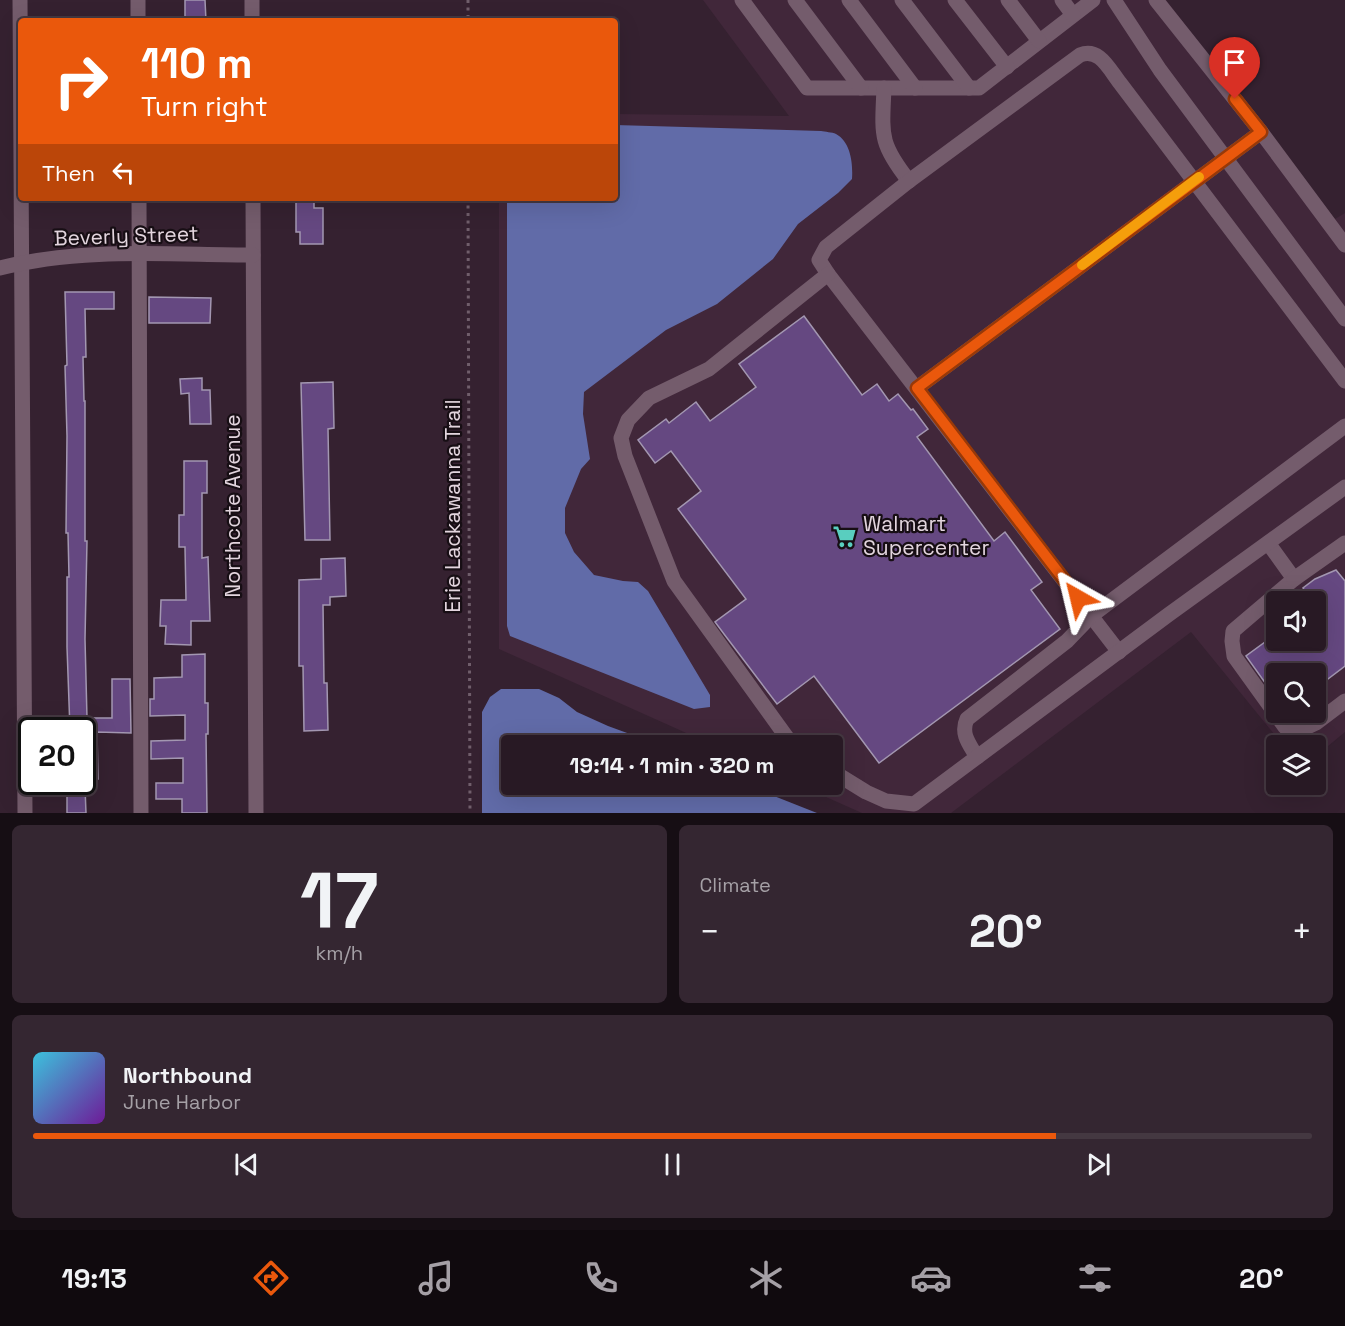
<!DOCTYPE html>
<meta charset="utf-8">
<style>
:root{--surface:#281924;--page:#342631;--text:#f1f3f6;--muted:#a5a0a6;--line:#443841;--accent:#ea580c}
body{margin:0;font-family:"Space Grotesk",sans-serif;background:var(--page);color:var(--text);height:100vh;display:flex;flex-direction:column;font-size:22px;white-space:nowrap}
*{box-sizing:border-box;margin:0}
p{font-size:20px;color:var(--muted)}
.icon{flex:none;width:33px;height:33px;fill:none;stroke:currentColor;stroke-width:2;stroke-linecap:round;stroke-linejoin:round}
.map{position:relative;height:813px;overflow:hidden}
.details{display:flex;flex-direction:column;gap:12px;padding:12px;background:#160e14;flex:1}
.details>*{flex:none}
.banner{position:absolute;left:18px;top:18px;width:600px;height:183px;border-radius:6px;box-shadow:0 6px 24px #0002,0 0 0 2px var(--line);background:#ea580c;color:#fff;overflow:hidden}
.buttons{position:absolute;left:1266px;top:591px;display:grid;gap:12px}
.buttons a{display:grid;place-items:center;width:60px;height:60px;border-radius:6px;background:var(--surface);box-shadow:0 6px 24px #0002,0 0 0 2px var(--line);font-size:30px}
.speed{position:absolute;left:18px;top:717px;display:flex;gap:12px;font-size:30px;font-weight:700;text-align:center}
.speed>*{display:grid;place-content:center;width:78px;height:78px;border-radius:50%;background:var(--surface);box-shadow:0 6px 24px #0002,0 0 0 2px var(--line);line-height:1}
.speed .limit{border:3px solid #111;border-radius:9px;background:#fff;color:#111}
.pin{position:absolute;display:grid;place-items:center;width:51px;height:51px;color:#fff;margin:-62px -26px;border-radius:50% 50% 50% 0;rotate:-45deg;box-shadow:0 0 6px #0007}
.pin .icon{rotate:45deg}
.me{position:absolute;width:66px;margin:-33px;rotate:323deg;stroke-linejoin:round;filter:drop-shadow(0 0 4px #0008)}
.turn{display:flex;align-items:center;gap:21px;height:126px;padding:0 24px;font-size:27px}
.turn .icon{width:78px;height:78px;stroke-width:2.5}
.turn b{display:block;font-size:42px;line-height:51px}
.then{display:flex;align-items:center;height:57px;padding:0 24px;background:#0003;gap:12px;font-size:22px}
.big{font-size:45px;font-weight:700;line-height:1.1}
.details .widget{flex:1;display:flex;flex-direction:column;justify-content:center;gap:9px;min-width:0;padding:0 21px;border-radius:9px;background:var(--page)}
.details .dial{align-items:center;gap:0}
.dial b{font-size:78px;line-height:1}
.song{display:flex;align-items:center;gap:18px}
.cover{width:72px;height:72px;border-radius:9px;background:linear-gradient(135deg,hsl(190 70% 55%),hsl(280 70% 35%))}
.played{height:6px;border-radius:3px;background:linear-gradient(90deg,var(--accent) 80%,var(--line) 80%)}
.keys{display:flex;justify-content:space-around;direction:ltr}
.heat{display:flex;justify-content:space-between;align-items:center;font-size:33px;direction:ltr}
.details .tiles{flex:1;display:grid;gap:12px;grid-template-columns:1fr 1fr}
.widget:last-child{grid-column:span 2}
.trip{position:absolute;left:501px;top:735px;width:342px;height:60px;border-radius:6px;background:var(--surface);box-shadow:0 6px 24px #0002,0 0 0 2px var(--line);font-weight:700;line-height:60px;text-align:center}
.menu{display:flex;height:96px;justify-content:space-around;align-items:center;background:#100a0e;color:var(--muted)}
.menu .icon{width:42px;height:42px}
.menu .current{color:var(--accent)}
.menu b{font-size:27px;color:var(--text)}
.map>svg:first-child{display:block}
</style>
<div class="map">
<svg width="1345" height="813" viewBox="0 0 1345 813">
<rect width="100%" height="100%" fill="#352130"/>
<path fill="#41273a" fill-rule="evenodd" d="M 703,0 L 1166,0 L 1335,219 L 1345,213 L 1345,732 L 1316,756 L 1316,746 L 1283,745 L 1191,632 L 951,813 L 862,813 L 799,785 L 832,784 L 832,746 L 713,745 L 499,649 L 499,198 L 615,198 L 615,114 L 789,116 ZM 1276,602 L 1316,602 L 1316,640 L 1276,640 ZM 1276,674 L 1316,674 L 1316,712 L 1276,712 Z"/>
<g fill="#616ba8">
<path d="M 615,125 L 821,131 C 825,132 832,132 836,134 C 851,142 853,164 852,179 L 838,193 L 798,224 L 773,259 L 717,304 L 666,330 L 584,392 L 583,414 L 590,459 L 581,469 L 565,508 L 565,533 L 574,552 L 594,575 L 623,581 L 638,582 L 648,591 L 710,695 L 710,707 L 694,709 L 510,636 L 507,626 L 507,198 L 615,198 Z"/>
<path d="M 501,689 L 539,689 L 559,698 L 577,712 L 608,726 L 660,745 L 512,746 L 512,784 L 746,785 L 817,813 L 482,813 L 482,712 L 490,697 Z"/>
</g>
<g fill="#654881" stroke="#a397b1" stroke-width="1.5">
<path d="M 185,0 L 205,0 L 206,21 L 185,21 Z"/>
<path d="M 296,199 L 314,199 L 314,208 L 323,208 L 323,244 L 300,244 L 300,232 L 296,232 Z"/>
<path d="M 65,292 L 114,292 L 114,309 L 85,309 L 86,357 L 83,357 L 84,401 L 85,401 L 85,541 L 87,541 L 85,639 L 87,718 L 112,718 L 112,679 L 130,679 L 131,733 L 97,732 L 98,779 L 82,779 L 82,730 L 70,730 L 67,647 L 67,577 L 69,577 L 68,533 L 66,533 L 67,436 L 65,366 L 67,365 Z"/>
<path d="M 149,297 L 211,298 L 210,323 L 149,323 Z"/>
<path d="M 804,316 L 862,395 L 877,384 L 889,401 L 898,394 L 911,410 L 913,409 L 928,429 L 917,437 L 994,541 L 1005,532 L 1042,582 L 1031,590 L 1060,629 L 879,763 L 814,676 L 777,704 L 724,634 L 715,622 L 746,599 L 678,509 L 701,491 L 671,451 L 655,463 L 638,440 L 666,419 L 669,423 L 696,402 L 710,421 L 756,387 L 739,364 Z"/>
<path d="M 202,378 L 202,390 L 210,390 L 211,424 L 190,424 L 189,393 L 181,394 L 180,379 Z"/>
<path d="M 333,382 L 334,428 L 328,429 L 330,540 L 305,540 L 301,383 Z"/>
<path d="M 184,461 L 207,461 L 207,493 L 202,493 L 202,558 L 208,557 L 210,621 L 191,621 L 191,645 L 165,644 L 166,626 L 160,626 L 161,600 L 186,600 L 185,547 L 179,547 L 179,515 L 184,515 Z"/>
<path d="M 345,558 L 346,596 L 330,597 L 330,605 L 323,605 L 324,683 L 327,683 L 328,730 L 304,731 L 303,666 L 299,666 L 299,580 L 321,579 L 321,559 Z"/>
<path d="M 1336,570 L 1345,581 L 1345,666 L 1316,688 L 1316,674 L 1276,674 L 1276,698 L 1246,656 L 1276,634 L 1276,640 L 1316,640 L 1316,605 L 1321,602 L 1312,602 L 1303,588 L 1315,579 Z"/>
<path d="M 205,654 L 205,703 L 208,703 L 208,734 L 206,734 L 207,813 L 182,813 L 182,799 L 156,799 L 156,783 L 183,783 L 183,758 L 151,759 L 151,741 L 185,740 L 185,715 L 150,716 L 150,699 L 154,699 L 154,678 L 182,677 L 182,655 Z"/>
<path d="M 85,787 L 86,813 L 67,813 L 67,788 Z"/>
</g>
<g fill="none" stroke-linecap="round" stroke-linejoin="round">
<g stroke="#705e6b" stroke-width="3" stroke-dasharray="3 4.5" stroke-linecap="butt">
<path d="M 468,0 L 468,21"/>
<path d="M 468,198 L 470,813"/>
</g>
<g stroke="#745c6c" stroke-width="15">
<path d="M 20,0 L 25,813"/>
<path d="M 138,0 L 138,21"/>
<path d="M 252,0 L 252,21"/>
<path d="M 742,0 L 807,88 L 979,88 L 1093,0"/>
<path d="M 795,0 L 861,88"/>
<path d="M 849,0 L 915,88"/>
<path d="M 902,0 L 969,88"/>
<path d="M 955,0 L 1007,67"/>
<path d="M 1008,0 L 1039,41"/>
<path d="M 1062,0 L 1073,15"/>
<path d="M 1114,0 L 1160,70 L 1345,319"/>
<path d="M 1156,0 L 1261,132 L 1345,245"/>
<path d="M 884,88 C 882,135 879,143 909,181"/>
<path d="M 139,198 L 141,813"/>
<path d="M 253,198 L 256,813"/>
<path d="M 0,268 C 82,247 170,255 253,255"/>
<path d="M 917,388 L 1261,132"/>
<path d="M 1268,543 L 1294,579 L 1233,631 L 1232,641 L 1234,656 L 1285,727 L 1299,731 L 1316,723 L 1345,701"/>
<path d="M 1294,579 L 1345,543"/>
<path d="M 1119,652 L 828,274 L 819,260 L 826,247 L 909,181 L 1080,55 C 1099,47 1109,69 1120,83 L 1345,381"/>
<path d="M 793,746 L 674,581 L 625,456 L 621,438 L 628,420 L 649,398 L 709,369 L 828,274"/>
<path d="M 977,757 C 970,745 960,734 967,719 L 1067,641 L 1091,616 L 1345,426"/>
<path d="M 832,771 L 866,792 L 886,801 L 914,804 L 1168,615 L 1345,487"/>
</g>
</g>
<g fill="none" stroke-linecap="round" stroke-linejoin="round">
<defs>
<path id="route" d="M 1078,598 L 917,388 L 1261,132 L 1235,99"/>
</defs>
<use href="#route" stroke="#983908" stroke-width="15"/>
<use href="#route" stroke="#ea580c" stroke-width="10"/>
<path stroke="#f59e0b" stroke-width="10" d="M 1082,265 L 1199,177"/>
</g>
<defs>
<symbol id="supermarket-bare" viewBox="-9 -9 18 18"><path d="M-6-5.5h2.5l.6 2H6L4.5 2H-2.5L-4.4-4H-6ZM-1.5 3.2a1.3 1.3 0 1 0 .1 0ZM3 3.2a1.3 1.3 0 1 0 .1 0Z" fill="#59cebf" stroke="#170e14" stroke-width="2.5" paint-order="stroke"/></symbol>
</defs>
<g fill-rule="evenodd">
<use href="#supermarket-bare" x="828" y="520" width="33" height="33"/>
</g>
<g text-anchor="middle" stroke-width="4.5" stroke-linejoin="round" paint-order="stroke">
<g font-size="21" fill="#e3d5de" stroke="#170e14">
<text transform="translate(126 236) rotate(-2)" y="7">Beverly Street</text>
<text transform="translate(233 506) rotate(-90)" y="7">Northcote Avenue</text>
<text transform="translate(453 506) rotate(-90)" y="7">Erie Lackawanna Trail</text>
</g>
<g font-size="21" fill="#e3d5de" stroke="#170e14" text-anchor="start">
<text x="863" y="531">Walmart<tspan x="863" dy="24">Supercenter</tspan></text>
</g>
</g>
</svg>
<div class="buttons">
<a><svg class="icon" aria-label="sound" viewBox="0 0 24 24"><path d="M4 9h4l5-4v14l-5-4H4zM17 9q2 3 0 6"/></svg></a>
<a><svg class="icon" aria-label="search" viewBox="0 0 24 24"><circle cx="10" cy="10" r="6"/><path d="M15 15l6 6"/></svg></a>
<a><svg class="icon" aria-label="layers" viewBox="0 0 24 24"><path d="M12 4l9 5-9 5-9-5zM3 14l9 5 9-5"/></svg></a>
</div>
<div class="speed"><div class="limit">20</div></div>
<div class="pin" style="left:1235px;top:99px;background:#d93025"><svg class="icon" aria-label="arrive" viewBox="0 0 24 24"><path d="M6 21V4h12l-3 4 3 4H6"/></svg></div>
<svg class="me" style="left:1078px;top:598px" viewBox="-20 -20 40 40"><path d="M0-17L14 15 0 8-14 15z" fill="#ea580c" stroke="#fff" stroke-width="4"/></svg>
<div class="trip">19:14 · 1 min · 320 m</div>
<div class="banner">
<div class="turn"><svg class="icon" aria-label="right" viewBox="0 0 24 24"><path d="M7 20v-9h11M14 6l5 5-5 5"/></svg><div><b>110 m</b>Turn right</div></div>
<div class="then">Then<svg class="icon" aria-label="left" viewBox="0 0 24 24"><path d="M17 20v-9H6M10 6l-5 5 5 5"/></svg></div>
</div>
</div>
<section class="details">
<div class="tiles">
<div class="widget dial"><b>17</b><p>km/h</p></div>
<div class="widget"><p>Climate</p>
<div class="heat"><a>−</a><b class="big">20°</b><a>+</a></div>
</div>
<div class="widget">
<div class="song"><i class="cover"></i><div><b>Northbound</b><p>June Harbor</p></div></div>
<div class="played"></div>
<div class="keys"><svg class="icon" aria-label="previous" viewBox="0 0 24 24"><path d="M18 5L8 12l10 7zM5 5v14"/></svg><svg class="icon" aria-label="pause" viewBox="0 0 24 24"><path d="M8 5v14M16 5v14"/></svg><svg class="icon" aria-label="next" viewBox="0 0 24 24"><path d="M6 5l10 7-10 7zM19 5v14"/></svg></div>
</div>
</div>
</section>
<nav class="menu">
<b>19:13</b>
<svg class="icon current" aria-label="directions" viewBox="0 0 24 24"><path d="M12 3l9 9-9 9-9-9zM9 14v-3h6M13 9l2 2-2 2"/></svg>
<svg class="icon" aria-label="music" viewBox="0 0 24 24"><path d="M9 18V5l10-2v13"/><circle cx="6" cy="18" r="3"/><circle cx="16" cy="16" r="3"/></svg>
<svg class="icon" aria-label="phone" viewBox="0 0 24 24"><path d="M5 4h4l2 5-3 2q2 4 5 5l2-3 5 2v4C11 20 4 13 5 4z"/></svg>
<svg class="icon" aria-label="climate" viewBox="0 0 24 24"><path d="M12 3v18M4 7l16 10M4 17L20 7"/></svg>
<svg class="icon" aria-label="car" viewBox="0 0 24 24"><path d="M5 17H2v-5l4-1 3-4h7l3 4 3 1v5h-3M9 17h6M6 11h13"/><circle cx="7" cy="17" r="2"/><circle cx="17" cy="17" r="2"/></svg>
<svg class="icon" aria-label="filters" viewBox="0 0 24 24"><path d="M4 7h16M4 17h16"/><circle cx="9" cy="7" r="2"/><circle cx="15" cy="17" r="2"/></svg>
<b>20°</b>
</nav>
